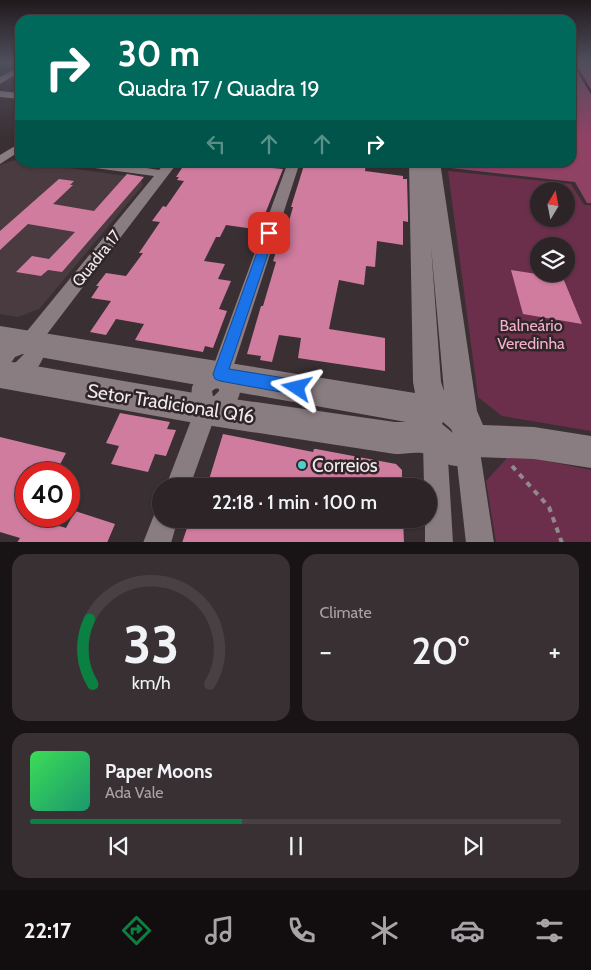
<!DOCTYPE html>
<meta charset="utf-8">
<style>
:root{--surface:#2c2427;--page:#383033;--text:#f1f3f6;--muted:#a6a4a7;--line:#484144;--accent:#0b8043}
body{margin:0;font-family:Cabin,sans-serif;background:var(--page);color:var(--text);height:100vh;display:flex;flex-direction:column;font-size:19px;white-space:nowrap}
*{box-sizing:border-box;margin:0}
p{font-size:16px;color:var(--muted)}
.icon{flex:none;width:28px;height:28px;fill:none;stroke:currentColor;stroke-width:2;stroke-linecap:round;stroke-linejoin:round}
.map{position:relative;height:542px;overflow:hidden}
.side{display:flex;flex-direction:column;gap:12px;padding:12px;background:#181415;flex:1}
.side>*{flex:none}
.guide{position:absolute;left:15px;top:15px;width:561px;height:152px;border-radius:15px;box-shadow:0 1px 4px #0004,0 0 0 1px var(--line);background:#00695c;color:#fff;overflow:hidden}
.needle{width:32px;rotate:10deg}
.buttons{position:absolute;left:530px;top:182px;display:grid;gap:10px}
.buttons a{display:grid;place-items:center;width:45px;height:45px;border-radius:50%;background:var(--surface);box-shadow:0 1px 4px #0004,0 0 0 1px var(--line);font-size:25px}
.speed{position:absolute;left:15px;top:462px;display:flex;gap:10px;font-size:25px;font-weight:700;text-align:center}
.speed>*{display:grid;place-content:center;width:65px;height:65px;border-radius:50%;background:var(--surface);box-shadow:0 1px 4px #0004,0 0 0 1px var(--line);line-height:1}
.speed .limit{border:8px solid #d22;background:#fff;color:#111}
.pin{position:absolute;display:grid;place-items:center;width:42px;height:42px;color:#fff;margin:-21px;border-radius:10px;box-shadow:0 2px 8px #0006}
.me{position:absolute;width:55px;margin:-28px;rotate:280deg;stroke-linejoin:round;filter:drop-shadow(0 0 4px #0008)}
.turn{display:flex;align-items:center;gap:18px;height:105px;padding:0 20px;font-size:22px}
.turn .icon{width:65px;height:65px;stroke-width:2.5}
.turn b{display:block;font-size:35px;line-height:42px}
.lanes{display:flex;align-items:center;height:48px;padding:0 20px;background:#0003;justify-content:center;gap:25px;direction:ltr}
.lanes .off{opacity:.35}
.big{font-size:38px;font-weight:600;line-height:1.1}
.side .card{flex:1;display:flex;flex-direction:column;justify-content:center;gap:8px;min-width:0;padding:0 18px;border-radius:15px;background:var(--page)}
.side .dial{align-items:center;gap:0}
.dial svg{height:130px;overflow:visible;fill:none;stroke:var(--line);stroke-width:7;stroke-linecap:round;text-anchor:middle}
.dial text{fill:var(--text);stroke:none}
.song{display:flex;align-items:center;gap:15px}
.cover{width:60px;height:60px;border-radius:8px;background:linear-gradient(135deg,hsl(130 70% 55%),hsl(160 70% 35%))}
.played{height:5px;border-radius:2px;background:linear-gradient(90deg,var(--accent) 40%,var(--line) 40%)}
.keys{display:flex;justify-content:space-around;direction:ltr}
.heat{display:flex;justify-content:space-between;align-items:center;font-size:28px;direction:ltr}
.side .tiles{flex:1;display:grid;gap:12px;grid-template-columns:1fr 1fr}
.card:last-child{grid-column:span 2}
.trip{position:absolute;left:152px;top:478px;width:285px;height:50px;border-radius:25px;background:var(--surface);box-shadow:0 1px 4px #0004,0 0 0 1px var(--line);font-weight:600;line-height:50px;text-align:center}
.menu{display:flex;height:80px;justify-content:space-around;align-items:center;background:#120e10;color:var(--muted)}
.menu .icon{width:35px;height:35px}
.menu .current{color:var(--accent)}
.menu b{font-size:22px;color:var(--text)}
.map>svg:first-child{display:block}
</style>
<div class="map">
<svg width="591" height="543" viewBox="0 0 591 543">
<rect width="100%" height="100%" fill="#3a3034"/>
<path fill="#4a3b40" d="M 15,160 L 20,161 L 20,162 L 34,163 L 140,178 L 143,185 L 39,309 L 18,317 L 0,314 L 0,165 Z"/>
<g fill="#6c2f4b" fill-rule="evenodd">
<path d="M 448,171 L 571,184 L 584,205 L 591,205 L 591,431 L 502,416 L 478,397 ZM 539,191 L 566,191 L 566,219 L 539,219 ZM 539,246 L 566,246 L 566,274 L 539,274 Z"/>
<path d="M 511,454 L 591,470 L 591,542 L 496,542 L 486,481 Z"/>
</g>
<path fill="#904265" d="M 571,62 L 591,62 L 591,203 L 587,203 L 575,182 L 451,168 L 450,163 L 571,162 Z"/>
<g fill="none" stroke-linecap="round" stroke-linejoin="round">
<path stroke="#410825" stroke-width="2.5" d="M 573,62 L 591,92"/>
</g>
<g fill="#d07c9f">
<path d="M 186,162 L 274,162 L 272,168 L 283,169 L 265,214 L 260,214 L 254,229 L 226,225 L 220,237 L 216,237 L 204,261 L 225,264 L 218,279 L 231,281 L 219,309 L 227,311 L 213,348 L 205,346 L 203,352 L 135,340 L 144,324 L 116,319 L 106,335 L 90,332 L 111,301 L 91,298 L 99,286 L 96,286 L 106,273 L 126,276 L 143,253 L 139,253 L 160,222 L 152,221 L 163,206 L 166,207 L 184,181 L 177,180 L 179,177 L 176,177 Z"/>
<path d="M 305,162 L 366,162 L 365,171 L 403,176 L 403,179 L 407,179 L 408,216 L 408,222 L 403,221 L 403,245 L 377,241 L 375,267 L 366,266 L 364,285 L 339,280 L 329,329 L 385,338 L 385,371 L 298,358 L 301,338 L 279,335 L 272,362 L 260,360 L 261,356 L 247,354 L 261,306 L 263,306 L 276,262 L 273,261 L 284,228 L 287,228 L 293,207 L 291,207 Z"/>
<path d="M 127,174 L 144,177 L 62,272 L 48,270 L 41,276 L 16,272 L 32,256 L 49,259 L 75,232 L 28,224 L 0,250 L 0,231 L 59,179 L 74,181 L 70,185 L 73,185 L 53,204 L 94,211 Z"/>
<path d="M 511,270 L 563,278 L 582,324 L 523,314 Z"/>
<path d="M 120,413 L 170,422 L 167,429 L 176,430 L 166,456 L 155,454 L 148,472 L 111,464 L 119,446 L 106,443 Z"/>
<path d="M 223,434 L 313,452 L 314,449 L 316,449 L 396,464 L 402,470 L 402,486 L 207,486 Z"/>
<path d="M 0,437 L 66,453 L 55,474 L 26,474 L 26,516 L 66,528 L 75,511 L 115,524 L 107,543 L 17,543 L 20,538 L 0,532 Z"/>
<path d="M 190,519 L 403,519 L 404,543 L 182,543 Z"/>
</g>
<g fill="none" stroke-linecap="round" stroke-linejoin="round">
<path stroke="#92898c" stroke-width="4" stroke-dasharray="5.5 5.5" stroke-linecap="butt" d="M 512,466 L 549,507 L 562,543"/>
<g fill="#897d81" fill-rule="evenodd">
<path d="M 20,67 L 20,72 L 0,84 L 0,77 Z"/>
<path d="M 0,91 L 20,93 L 20,99 L 0,97 Z"/>
<path d="M 20,143 L 20,151 L 0,164 L 0,155 Z"/>
<path d="M 74,162 L 109,162 L 159,170 L 165,162 L 178,162 L 41,342 L 46,350 C 40,369 30,380 10,384 L 3,381 L 0,375 L 2,370 L 0,370 L 0,346 L 23,336 L 154,176 L 80,166 ZM 25,353 L 16,362 L 10,364 L 15,357 Z"/>
<path d="M 288,162 L 300,162 L 232,371 C 251,389 234,412 214,419 L 190,486 L 166,486 L 195,410 L 191,397 L 192,387 L 198,376 L 213,367 ZM 219,386 L 219,391 L 213,397 L 212,391 Z"/>
<path d="M 435,430 L 443,434 L 447,442 L 453,543 L 425,543 L 425,519 L 429,519 L 429,486 L 424,486 L 423,442 L 427,434 Z"/>
<path d="M 467,433 L 475,437 L 479,445 L 494,543 L 466,543 L 455,445 L 459,437 Z"/>
<path d="M 161,507 L 161,519 L 178,519 L 171,543 L 143,543 L 156,510 Z"/>
</g>
<path fill="#897d81" fill-rule="evenodd" d="M 409,162 L 440,162 L 477,411 L 483,425 L 534,427 L 591,436 L 591,468 L 534,459 L 476,457 C 461,475 442,462 426,454 C 419,451 404,454 395,454 L 206,425 L 0,388 L 0,360 L 206,395 L 395,422 L 406,422 L 0,350 L 0,326 L 415,393 L 413,382 ZM 431,246 L 444,391 L 441,382 ZM 443,422 L 451,429 L 453,433 L 442,424 Z"/>
</g>
<linearGradient id="sky" x2="0" y2="1"><stop stop-color="#201a1d"/><stop offset="0.45" stop-color="#4f4e5c"/><stop offset="1" stop-color="#4f4e5c" stop-opacity="0"/></linearGradient>
<rect width="591" height="138" fill="url(#sky)"/>
<path fill="#1a73e8" stroke="#114b97" d="M 269,229 L 275,233 L 229,369 L 297,380 L 302,382 L 304,388 L 302,393 L 297,395 L 220,381 L 215,379 L 213,374 L 264,233 Z"/>
<circle fill="#52cdcd" stroke="#30262a" stroke-width="2" cx="302" cy="465" r="5"/>
<g text-anchor="middle" stroke-width="5" stroke-linejoin="round" paint-order="stroke">
<g font-size="16" fill="#f1eaec" stroke="#30262a">
<text transform="translate(96 258) rotate(-51)" y="6">Quadra 17</text>
</g>
<g font-size="16" fill="#f4b0ca" stroke="#30262a">
<text x="531" y="331">Balneário<tspan x="531" dy="18">Veredinha</tspan></text>
</g>
<g font-size="19" fill="#f1eaec" stroke="#30262a">
<text transform="translate(171 403) rotate(9)" y="7">Setor Tradicional Q16</text>
</g>
<g font-size="19" fill="#f1eaec" stroke="#30262a" text-anchor="start">
<text x="312" y="472">Correios</text>
</g>
</g>
</svg>
<div class="buttons">
<a><svg class="needle" viewBox="-14 -14 28 28"><path d="M0-13l5 13h-10z" fill="#e53935"/><path d="M0 13l5-13h-10z" fill="#a6a4a7"/></svg></a>
<a><svg class="icon" aria-label="layers" viewBox="0 0 24 24"><path d="M12 4l9 5-9 5-9-5zM3 14l9 5 9-5"/></svg></a>
</div>
<div class="speed"><div class="limit">40</div></div>
<div class="pin" style="left:269px;top:233px;background:#d93025"><svg class="icon" aria-label="arrive" viewBox="0 0 24 24"><path d="M6 21V4h12l-3 4 3 4H6"/></svg></div>
<svg class="me" style="left:297px;top:388px" viewBox="-20 -20 40 40"><path d="M0-17L14 15 0 8-14 15z" fill="#1a73e8" stroke="#fff" stroke-width="4"/></svg>
<div class="trip">22:18 · 1 min · 100 m</div>
<div class="guide">
<div class="turn"><svg class="icon" aria-label="right" viewBox="0 0 24 24"><path d="M7 20v-9h11M14 6l5 5-5 5"/></svg><div><b>30 m</b>Quadra 17 / Quadra 19</div></div>
<div class="lanes"><svg class="icon off" aria-label="left" viewBox="0 0 24 24"><path d="M17 20v-9H6M10 6l-5 5 5 5"/></svg><svg class="icon off" aria-label="ahead" viewBox="0 0 24 24"><path d="M12 20V5M6 11l6-6 6 6"/></svg><svg class="icon off" aria-label="ahead" viewBox="0 0 24 24"><path d="M12 20V5M6 11l6-6 6 6"/></svg><svg class="icon" aria-label="right" viewBox="0 0 24 24"><path d="M7 20v-9h11M14 6l5 5-5 5"/></svg></div>
</div>
</div>
<section class="side">
<div class="tiles">
<div class="card dial"><svg viewBox="0 0 100 80">
<path d="M14 69A42 42 0 1 1 86 69"/>
<path d="M14 69A42 42 0 0 1 12 29" stroke="#0b8043"/>
<text x="50" y="56" font-size="32" font-weight="700">33</text>
<text x="50" y="72" font-size="11">km/h</text>
</svg></div>
<div class="card"><p>Climate</p>
<div class="heat"><a>−</a><b class="big">20°</b><a>+</a></div>
</div>
<div class="card">
<div class="song"><i class="cover"></i><div><b>Paper Moons</b><p>Ada Vale</p></div></div>
<div class="played"></div>
<div class="keys"><svg class="icon" aria-label="previous" viewBox="0 0 24 24"><path d="M18 5L8 12l10 7zM5 5v14"/></svg><svg class="icon" aria-label="pause" viewBox="0 0 24 24"><path d="M8 5v14M16 5v14"/></svg><svg class="icon" aria-label="next" viewBox="0 0 24 24"><path d="M6 5l10 7-10 7zM19 5v14"/></svg></div>
</div>
</div>
</section>
<nav class="menu">
<b>22:17</b>
<svg class="icon current" aria-label="directions" viewBox="0 0 24 24"><path d="M12 3l9 9-9 9-9-9zM9 14v-3h6M13 9l2 2-2 2"/></svg>
<svg class="icon" aria-label="music" viewBox="0 0 24 24"><path d="M9 18V5l10-2v13"/><circle cx="6" cy="18" r="3"/><circle cx="16" cy="16" r="3"/></svg>
<svg class="icon" aria-label="phone" viewBox="0 0 24 24"><path d="M5 4h4l2 5-3 2q2 4 5 5l2-3 5 2v4C11 20 4 13 5 4z"/></svg>
<svg class="icon" aria-label="climate" viewBox="0 0 24 24"><path d="M12 3v18M4 7l16 10M4 17L20 7"/></svg>
<svg class="icon" aria-label="car" viewBox="0 0 24 24"><path d="M5 17H2v-5l4-1 3-4h7l3 4 3 1v5h-3M9 17h6M6 11h13"/><circle cx="7" cy="17" r="2"/><circle cx="17" cy="17" r="2"/></svg>
<svg class="icon" aria-label="filters" viewBox="0 0 24 24"><path d="M4 7h16M4 17h16"/><circle cx="9" cy="7" r="2"/><circle cx="15" cy="17" r="2"/></svg>
</nav>
